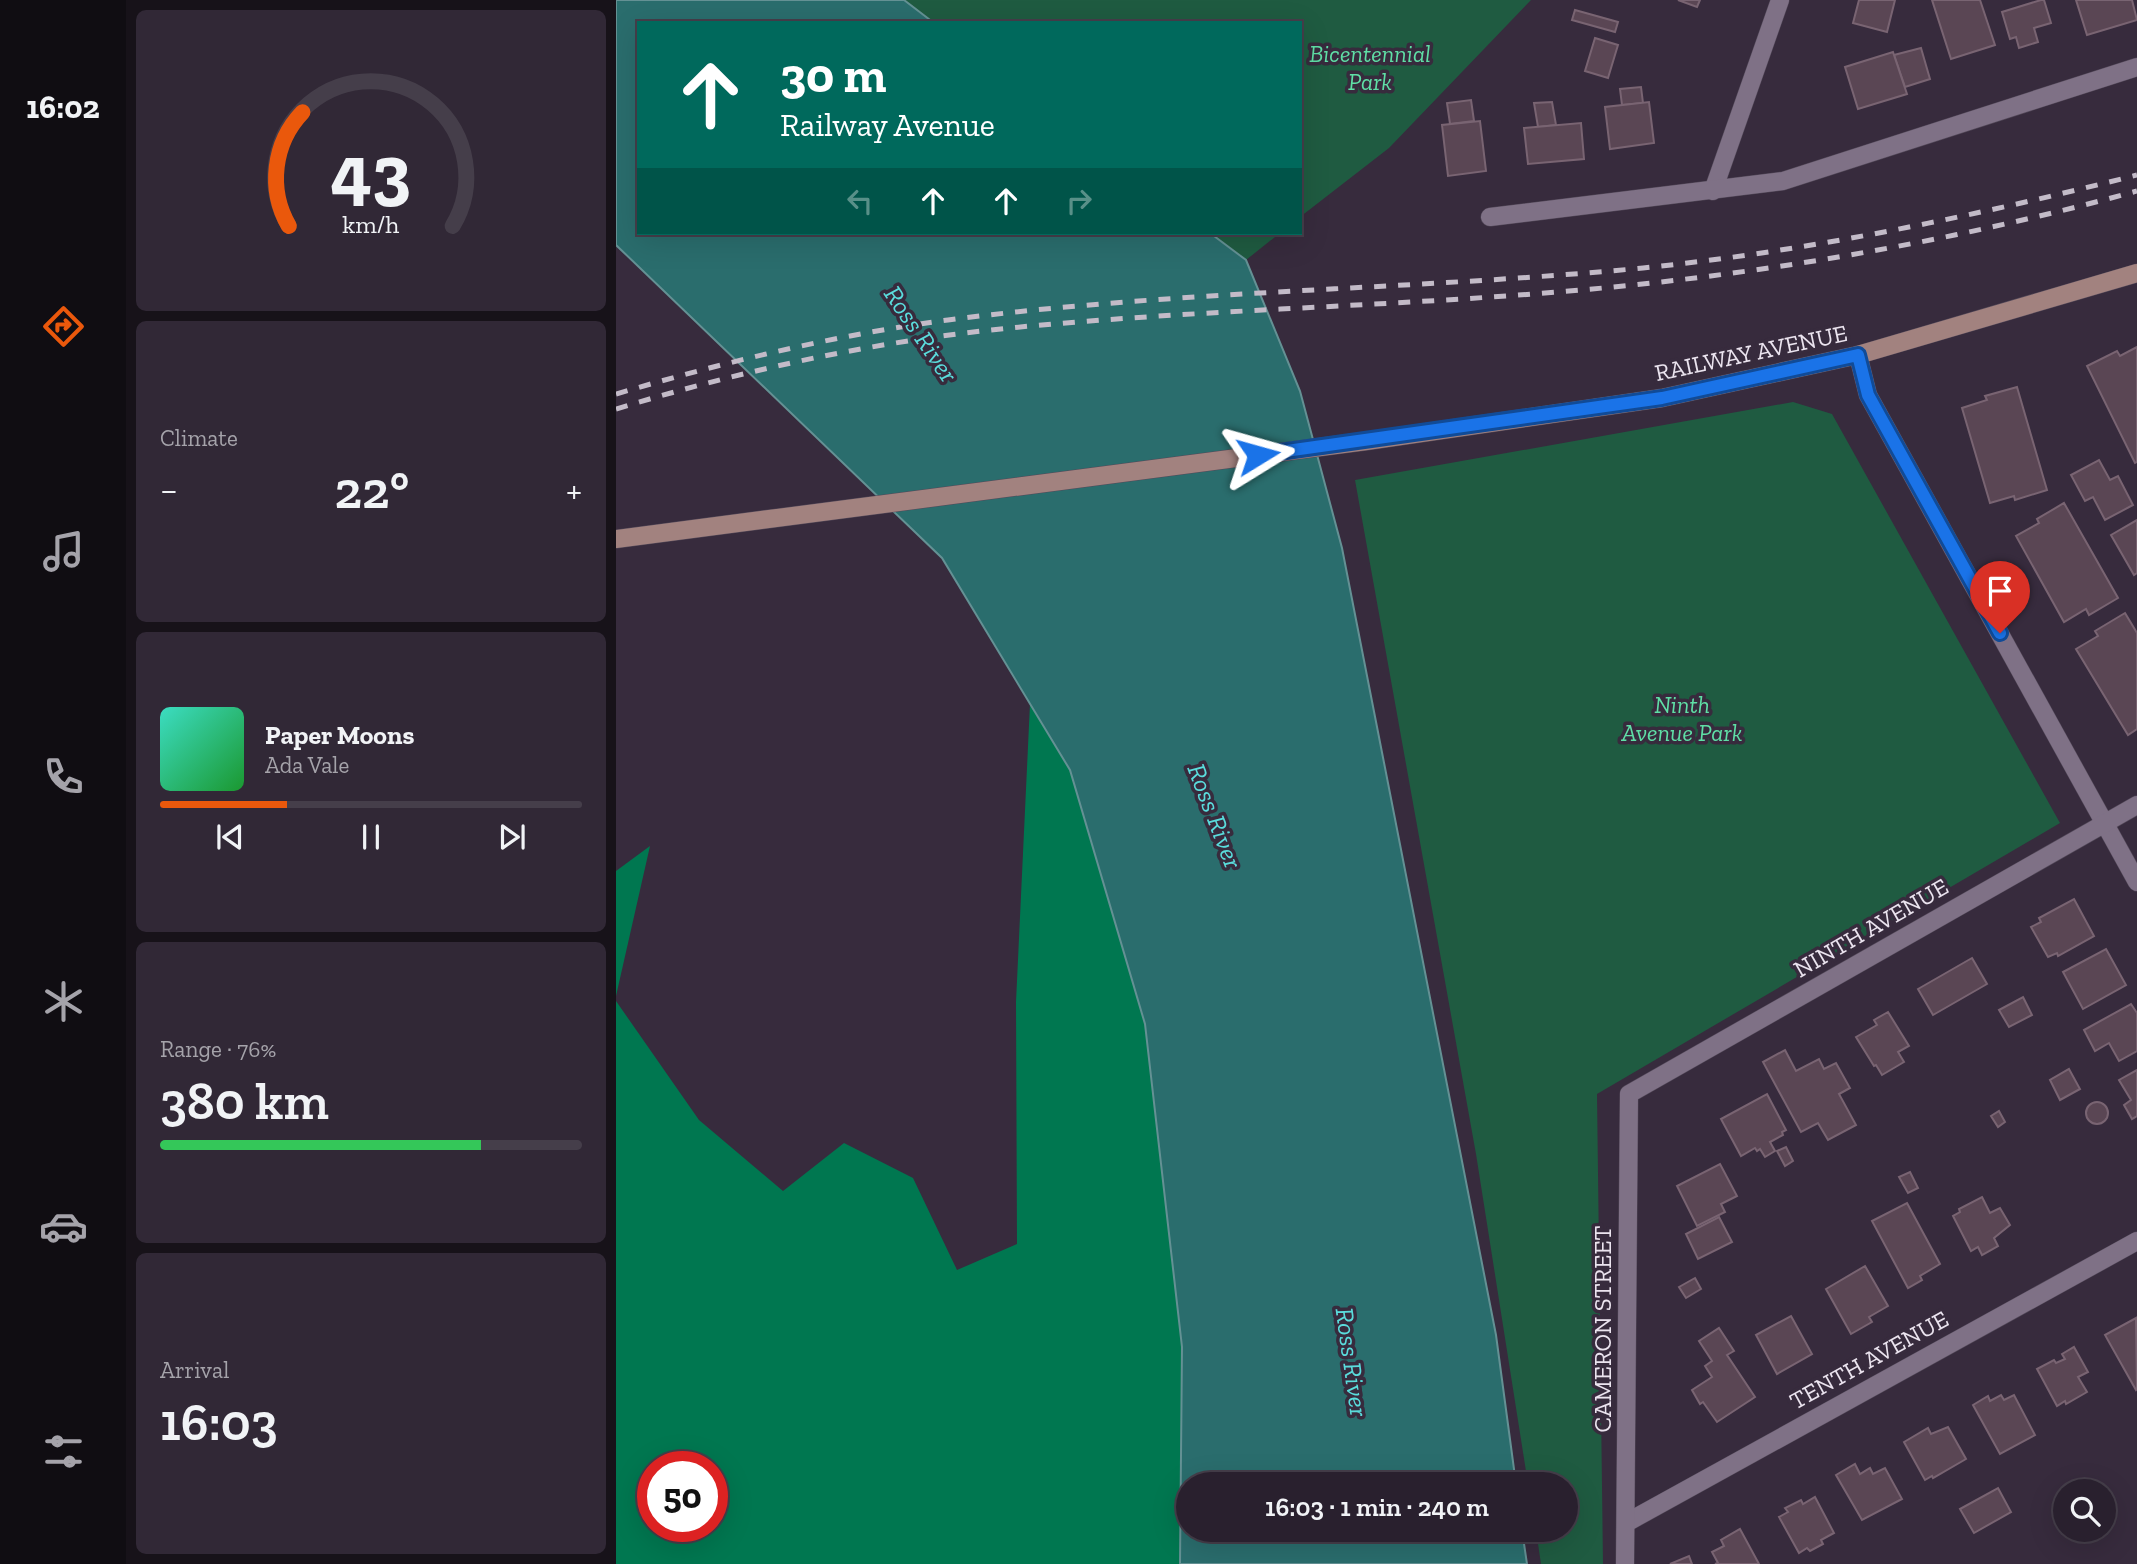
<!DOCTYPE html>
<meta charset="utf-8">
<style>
:root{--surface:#29202e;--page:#312836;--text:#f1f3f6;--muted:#a5a3aa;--line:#453e4a;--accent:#ea580c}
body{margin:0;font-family:"Zilla Slab",serif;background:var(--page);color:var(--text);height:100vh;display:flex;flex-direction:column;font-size:26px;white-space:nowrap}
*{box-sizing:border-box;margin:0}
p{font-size:23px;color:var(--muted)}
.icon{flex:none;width:38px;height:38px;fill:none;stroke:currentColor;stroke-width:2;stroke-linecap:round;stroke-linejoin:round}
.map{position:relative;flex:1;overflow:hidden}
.details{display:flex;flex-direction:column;gap:10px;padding:10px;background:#171219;width:490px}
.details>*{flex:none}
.hud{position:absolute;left:21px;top:21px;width:665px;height:214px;border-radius:0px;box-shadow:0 7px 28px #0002,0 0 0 2px var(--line);background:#00695c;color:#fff;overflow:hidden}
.fabs{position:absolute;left:1437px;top:1479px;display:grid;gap:14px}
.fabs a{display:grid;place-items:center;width:63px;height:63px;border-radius:50%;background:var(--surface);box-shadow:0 7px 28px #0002,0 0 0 2px var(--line);font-size:35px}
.speed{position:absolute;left:21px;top:1451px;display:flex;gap:14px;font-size:35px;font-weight:700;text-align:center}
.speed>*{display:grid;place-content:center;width:91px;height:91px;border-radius:50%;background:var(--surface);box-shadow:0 7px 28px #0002,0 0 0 2px var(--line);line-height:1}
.speed .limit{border:10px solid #d22;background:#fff;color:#111}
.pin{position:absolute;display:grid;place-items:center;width:60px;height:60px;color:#fff;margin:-72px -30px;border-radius:50% 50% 50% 0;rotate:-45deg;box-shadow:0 0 7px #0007}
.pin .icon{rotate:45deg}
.me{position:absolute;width:77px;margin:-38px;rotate:82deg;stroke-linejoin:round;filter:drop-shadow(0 0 5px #0008)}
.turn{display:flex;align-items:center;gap:24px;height:147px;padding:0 28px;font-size:32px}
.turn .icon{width:91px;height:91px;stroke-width:2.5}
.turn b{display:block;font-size:49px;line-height:60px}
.lanes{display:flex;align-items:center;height:66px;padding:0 28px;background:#0003;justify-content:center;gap:35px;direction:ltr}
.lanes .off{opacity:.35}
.big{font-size:52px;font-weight:600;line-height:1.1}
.details .tile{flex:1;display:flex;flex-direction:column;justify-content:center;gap:10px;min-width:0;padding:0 24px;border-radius:10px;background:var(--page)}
.details .dial{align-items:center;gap:0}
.dial svg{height:182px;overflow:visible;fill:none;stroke:var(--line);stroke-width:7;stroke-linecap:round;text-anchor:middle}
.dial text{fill:var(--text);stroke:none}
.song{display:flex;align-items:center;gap:21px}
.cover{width:84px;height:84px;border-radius:10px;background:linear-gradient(135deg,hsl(170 70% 55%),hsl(130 70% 35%))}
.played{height:7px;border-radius:4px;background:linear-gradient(90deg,var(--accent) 30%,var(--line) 30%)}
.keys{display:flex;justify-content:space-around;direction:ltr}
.heat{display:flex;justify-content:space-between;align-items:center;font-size:38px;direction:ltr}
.charge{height:10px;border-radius:5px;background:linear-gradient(90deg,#34c759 76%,var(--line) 0)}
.trip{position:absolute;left:560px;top:1472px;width:402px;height:70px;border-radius:35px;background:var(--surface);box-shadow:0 7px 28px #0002,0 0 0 2px var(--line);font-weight:600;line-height:70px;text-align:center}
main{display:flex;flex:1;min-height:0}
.tab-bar{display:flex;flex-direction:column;width:126px;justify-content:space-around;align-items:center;background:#100d12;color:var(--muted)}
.tab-bar .icon{width:49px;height:49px}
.tab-bar .current{color:var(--accent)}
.tab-bar b{font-size:32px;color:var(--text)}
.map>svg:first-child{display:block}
</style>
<main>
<nav class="tab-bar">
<b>16:02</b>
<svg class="icon current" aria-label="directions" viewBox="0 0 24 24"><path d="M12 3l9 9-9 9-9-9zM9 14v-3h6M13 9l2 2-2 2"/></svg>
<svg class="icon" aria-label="music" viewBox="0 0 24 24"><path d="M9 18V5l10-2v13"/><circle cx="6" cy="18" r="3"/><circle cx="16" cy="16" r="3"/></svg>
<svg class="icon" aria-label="phone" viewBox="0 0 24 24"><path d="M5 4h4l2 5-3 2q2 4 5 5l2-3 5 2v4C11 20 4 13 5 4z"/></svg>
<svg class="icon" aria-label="climate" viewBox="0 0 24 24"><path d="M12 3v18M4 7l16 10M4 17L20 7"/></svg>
<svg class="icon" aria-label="car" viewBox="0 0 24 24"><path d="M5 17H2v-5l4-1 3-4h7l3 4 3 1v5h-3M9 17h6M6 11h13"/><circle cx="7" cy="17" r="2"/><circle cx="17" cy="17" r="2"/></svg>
<svg class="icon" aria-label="filters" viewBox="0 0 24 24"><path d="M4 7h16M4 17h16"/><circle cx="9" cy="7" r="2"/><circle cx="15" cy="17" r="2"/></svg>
</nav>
<section class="details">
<div class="tile dial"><svg viewBox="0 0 100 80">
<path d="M14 69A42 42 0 1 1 86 69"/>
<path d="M14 69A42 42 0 0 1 20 19" stroke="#ea580c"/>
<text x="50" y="56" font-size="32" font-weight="700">43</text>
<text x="50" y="72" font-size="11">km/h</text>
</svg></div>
<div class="tile"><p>Climate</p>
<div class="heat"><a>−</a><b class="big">22°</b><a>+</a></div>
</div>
<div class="tile">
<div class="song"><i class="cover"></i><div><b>Paper Moons</b><p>Ada Vale</p></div></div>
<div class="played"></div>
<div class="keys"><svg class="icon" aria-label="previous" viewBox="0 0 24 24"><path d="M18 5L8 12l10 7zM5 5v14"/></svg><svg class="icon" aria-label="pause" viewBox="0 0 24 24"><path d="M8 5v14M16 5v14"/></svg><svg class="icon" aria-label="next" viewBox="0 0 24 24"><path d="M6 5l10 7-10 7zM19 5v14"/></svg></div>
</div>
<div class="tile"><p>Range · 76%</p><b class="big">380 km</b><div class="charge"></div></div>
<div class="tile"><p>Arrival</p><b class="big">16:03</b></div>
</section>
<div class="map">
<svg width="1521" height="1564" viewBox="0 0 1521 1564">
<rect width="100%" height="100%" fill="#372b3d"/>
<g fill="#1f5b41">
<path d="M 288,0 L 915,0 L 773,148 L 684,217 L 684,23 L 318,23 Z"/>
<path d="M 594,233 L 664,233 L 630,260 Z"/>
<path d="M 1177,402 L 1216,414 L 1444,823 L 981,1094 L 987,1564 L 925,1564 L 920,1530 L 950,1530 L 950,1484 L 912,1484 L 860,1154 L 739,480 Z"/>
</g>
<g fill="#007750" fill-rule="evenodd">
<path d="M 414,704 L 454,770 L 529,1024 L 566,1347 L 564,1564 L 0,1564 L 0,1001 L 83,1120 L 167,1191 L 228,1143 L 297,1178 L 341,1270 L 401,1244 L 400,1002 ZM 37,1466 L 96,1466 L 96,1526 L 37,1526 Z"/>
<path d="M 34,846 L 0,996 L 0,871 Z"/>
</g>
<path fill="#2a6d6d" stroke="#649194" stroke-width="2" d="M 0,0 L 288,0 L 318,23 L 23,23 L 23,233 L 594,233 L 630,260 L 684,391 L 726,548 L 880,1335 L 900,1484 L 572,1484 L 572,1530 L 906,1530 L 911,1564 L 564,1564 L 566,1347 L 529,1024 L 454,770 L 326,558 L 0,245 Z"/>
<g fill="#5a4654" stroke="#796472" stroke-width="2">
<path d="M 1062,0 L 1084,0 L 1081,7 Z"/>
<path d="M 1243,0 L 1279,0 L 1271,32 L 1237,23 Z"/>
<path d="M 1316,0 L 1364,0 L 1379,45 L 1335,59 Z"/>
<path d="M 1425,0 L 1428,0 L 1435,23 L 1418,28 L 1422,42 L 1403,48 L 1400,37 L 1394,39 L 1386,12 Z"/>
<path d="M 1460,0 L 1516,0 L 1521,20 L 1471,35 Z"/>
<path d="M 959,10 L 1002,22 L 999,32 L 956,20 Z"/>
<path d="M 979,38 L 1002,45 L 992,78 L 969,71 Z"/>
<path d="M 1305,48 L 1314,79 L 1289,87 L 1278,55 Z"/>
<path d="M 1277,52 L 1291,94 L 1242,109 L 1229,67 Z"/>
<path d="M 1025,87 L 1027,103 L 1006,105 L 1004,89 Z"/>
<path d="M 855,100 L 858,121 L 834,124 L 831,103 Z"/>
<path d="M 936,102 L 940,125 L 922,127 L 918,103 Z"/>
<path d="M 1033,102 L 1038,143 L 994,149 L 989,107 Z"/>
<path d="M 864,121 L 870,171 L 832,176 L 826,125 Z"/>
<path d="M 965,123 L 968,159 L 912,164 L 908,128 Z"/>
<path d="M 1521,347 L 1521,462 L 1519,463 L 1471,366 L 1501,351 L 1504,356 Z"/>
<path d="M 1401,387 L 1431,490 L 1399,500 L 1398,496 L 1374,503 L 1346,408 L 1371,400 L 1369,396 Z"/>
<path d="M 1483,460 L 1494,480 L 1502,476 L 1517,505 L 1489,520 L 1477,497 L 1469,501 L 1455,475 Z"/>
<path d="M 1448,503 L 1502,598 L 1473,615 L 1470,609 L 1448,622 L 1400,536 L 1423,523 L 1421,519 Z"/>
<path d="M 1521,520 L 1521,573 L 1518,575 L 1495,535 Z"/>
<path d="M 1509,613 L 1521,633 L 1521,729 L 1512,735 L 1460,649 L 1482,636 L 1479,631 Z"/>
<path d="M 1458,899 L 1478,936 L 1442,956 L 1441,953 L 1432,957 L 1415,927 L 1425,922 L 1423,918 Z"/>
<path d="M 1490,949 L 1510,985 L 1467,1009 L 1447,972 Z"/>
<path d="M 1356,958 L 1371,984 L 1317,1015 L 1302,989 Z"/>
<path d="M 1407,997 L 1416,1015 L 1393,1027 L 1383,1010 Z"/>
<path d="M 1515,1004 L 1521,1013 L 1521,1051 L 1503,1061 L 1493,1043 L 1479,1051 L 1468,1030 Z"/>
<path d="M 1272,1012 L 1293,1046 L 1282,1052 L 1288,1062 L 1266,1075 L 1260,1065 L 1258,1066 L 1240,1037 L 1261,1025 L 1258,1020 Z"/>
<path d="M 1169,1050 L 1180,1071 L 1203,1059 L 1208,1069 L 1220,1063 L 1234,1088 L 1223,1094 L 1240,1125 L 1212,1140 L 1202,1123 L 1185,1132 L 1147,1062 Z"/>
<path d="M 1453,1069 L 1464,1089 L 1444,1100 L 1434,1080 Z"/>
<path d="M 1521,1070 L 1521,1116 L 1516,1119 L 1508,1105 L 1515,1100 L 1503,1080 Z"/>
<path d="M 1151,1094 L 1170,1130 L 1166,1132 L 1167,1135 L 1154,1142 L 1159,1151 L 1149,1157 L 1144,1149 L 1141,1151 L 1139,1148 L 1125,1156 L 1105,1119 Z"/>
<circle cx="1481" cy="1113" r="11"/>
<path d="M 1383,1111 L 1389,1122 L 1382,1127 L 1375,1116 Z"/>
<path d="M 1170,1147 L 1177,1161 L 1169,1166 L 1161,1151 Z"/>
<path d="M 1104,1164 L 1121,1196 L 1105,1204 L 1109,1212 L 1081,1226 L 1061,1186 Z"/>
<path d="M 1294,1172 L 1302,1188 L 1292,1193 L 1283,1177 Z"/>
<path d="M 1366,1197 L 1374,1213 L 1384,1208 L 1394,1225 L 1378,1238 L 1382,1246 L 1366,1255 L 1362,1247 L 1355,1251 L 1337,1216 L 1344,1212 L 1343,1209 Z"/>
<path d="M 1291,1203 L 1324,1264 L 1304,1276 L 1306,1280 L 1292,1288 L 1256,1221 Z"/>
<path d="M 1103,1217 L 1116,1242 L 1082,1259 L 1070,1234 Z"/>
<path d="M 1249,1266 L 1272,1306 L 1253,1317 L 1256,1322 L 1235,1334 L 1210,1289 Z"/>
<path d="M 1079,1278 L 1085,1289 L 1070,1298 L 1063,1287 Z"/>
<path d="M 1175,1316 L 1196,1354 L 1161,1374 L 1140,1335 Z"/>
<path d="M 1520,1318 L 1521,1389 L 1520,1390 L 1489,1335 Z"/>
<path d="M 1103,1328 L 1118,1351 L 1111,1355 L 1139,1397 L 1101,1422 L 1087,1402 L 1084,1404 L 1076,1390 L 1096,1377 L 1089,1366 L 1096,1361 L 1083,1341 Z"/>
<path d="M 1458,1347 L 1472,1372 L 1462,1377 L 1471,1392 L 1450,1404 L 1449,1401 L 1441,1406 L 1421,1369 L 1438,1360 L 1440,1363 L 1449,1359 L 1446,1354 Z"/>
<path d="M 1385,1395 L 1388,1400 L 1398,1395 L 1419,1435 L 1384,1454 L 1357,1405 L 1372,1396 L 1374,1401 Z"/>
<path d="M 1332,1427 L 1350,1459 L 1317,1478 L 1316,1476 L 1309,1480 L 1288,1442 L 1312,1428 L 1315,1434 Z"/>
<path d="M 1239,1464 L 1244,1474 L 1254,1468 L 1257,1474 L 1269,1468 L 1286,1499 L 1246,1520 L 1220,1475 Z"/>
<path d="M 1382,1488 L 1395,1512 L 1358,1533 L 1344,1509 Z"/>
<path d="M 1199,1497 L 1218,1533 L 1205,1540 L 1207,1544 L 1194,1551 L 1191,1548 L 1183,1553 L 1163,1517 L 1172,1512 L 1169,1508 L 1185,1500 L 1187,1504 Z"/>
<path d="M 1124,1529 L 1143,1564 L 1099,1564 L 1102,1563 L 1096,1552 L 1108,1546 L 1105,1540 Z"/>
<path d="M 1073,1556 L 1076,1564 L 1054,1564 Z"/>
</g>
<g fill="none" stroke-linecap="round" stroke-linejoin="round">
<defs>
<g id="minor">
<path d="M 1097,191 L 1164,0"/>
<path d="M 874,217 L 1167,181 L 1521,67"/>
<path d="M 1242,355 L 1252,395 L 1521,882"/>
<path d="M 1010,1523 L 1521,1241"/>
<path d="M 1009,1564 L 1013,1094 L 1521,805"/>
</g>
<path id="secondary" d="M 0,539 L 751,441 L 1046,398 L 1242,355 L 1521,273"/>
</defs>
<use href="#minor" stroke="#534959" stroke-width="19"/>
<use href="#secondary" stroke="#534959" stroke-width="19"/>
<use href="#minor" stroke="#7f7186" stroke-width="18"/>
<use href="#secondary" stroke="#a2827f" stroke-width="18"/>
<g stroke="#c3bbc8" stroke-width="5" stroke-dasharray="12 12" stroke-linecap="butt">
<path d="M 0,394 C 109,362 219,335 332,320 C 562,290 796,290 1027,268 C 1193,251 1359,216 1521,175"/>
<path d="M 0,409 C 128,370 260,341 394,328 C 576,310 760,307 942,292 C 1137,276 1332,243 1521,191"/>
</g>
</g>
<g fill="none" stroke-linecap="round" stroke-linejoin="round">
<defs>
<path id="route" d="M 642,455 L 1046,398 L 1242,355 L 1252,395 L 1384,633"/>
</defs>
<use href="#route" stroke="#114b97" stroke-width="18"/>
<use href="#route" stroke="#1a73e8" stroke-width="12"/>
</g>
<g text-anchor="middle" stroke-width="7" stroke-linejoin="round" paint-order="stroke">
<g font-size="24" font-style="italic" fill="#5fdfa6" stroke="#372b3d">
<text x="754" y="62">Bicentennial<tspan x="754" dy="28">Park</tspan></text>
<text x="1066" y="713">Ninth<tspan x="1066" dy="28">Avenue Park</tspan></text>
</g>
<g font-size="24" fill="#ebe4ef" stroke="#372b3d">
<text transform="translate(1135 353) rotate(-12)" y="8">RAILWAY AVENUE</text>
<text transform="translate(1255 928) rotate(-30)" y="8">NINTH AVENUE</text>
<text transform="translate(987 1329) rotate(-90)" y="8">CAMERON STREET</text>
<text transform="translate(1253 1360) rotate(-29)" y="8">TENTH AVENUE</text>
</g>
<g font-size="26" font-style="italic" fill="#5adcdc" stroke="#372b3d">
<text transform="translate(305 334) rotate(56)" y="9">Ross River</text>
<text transform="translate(599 816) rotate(69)" y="9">Ross River</text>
<text transform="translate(736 1362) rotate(82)" y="9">Ross River</text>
</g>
</g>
</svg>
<div class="fabs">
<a><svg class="icon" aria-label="search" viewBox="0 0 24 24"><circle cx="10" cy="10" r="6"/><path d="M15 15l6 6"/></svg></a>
</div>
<div class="speed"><div class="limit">50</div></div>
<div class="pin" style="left:1384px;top:633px;background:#d93025"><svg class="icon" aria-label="arrive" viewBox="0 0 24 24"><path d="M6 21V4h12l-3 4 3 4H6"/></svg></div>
<svg class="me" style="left:642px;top:455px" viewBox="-20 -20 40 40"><path d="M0-17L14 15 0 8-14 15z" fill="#1a73e8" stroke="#fff" stroke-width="4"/></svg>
<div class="trip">16:03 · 1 min · 240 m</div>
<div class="hud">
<div class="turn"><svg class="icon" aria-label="ahead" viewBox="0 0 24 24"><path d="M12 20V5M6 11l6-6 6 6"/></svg><div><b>30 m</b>Railway Avenue</div></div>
<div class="lanes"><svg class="icon off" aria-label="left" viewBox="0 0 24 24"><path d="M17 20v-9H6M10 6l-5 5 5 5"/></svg><svg class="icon" aria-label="ahead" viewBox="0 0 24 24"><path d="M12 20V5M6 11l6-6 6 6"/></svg><svg class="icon" aria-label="ahead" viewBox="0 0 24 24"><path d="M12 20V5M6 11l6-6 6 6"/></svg><svg class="icon off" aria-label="right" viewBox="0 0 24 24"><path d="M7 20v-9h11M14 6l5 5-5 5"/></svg></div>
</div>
</div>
</main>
